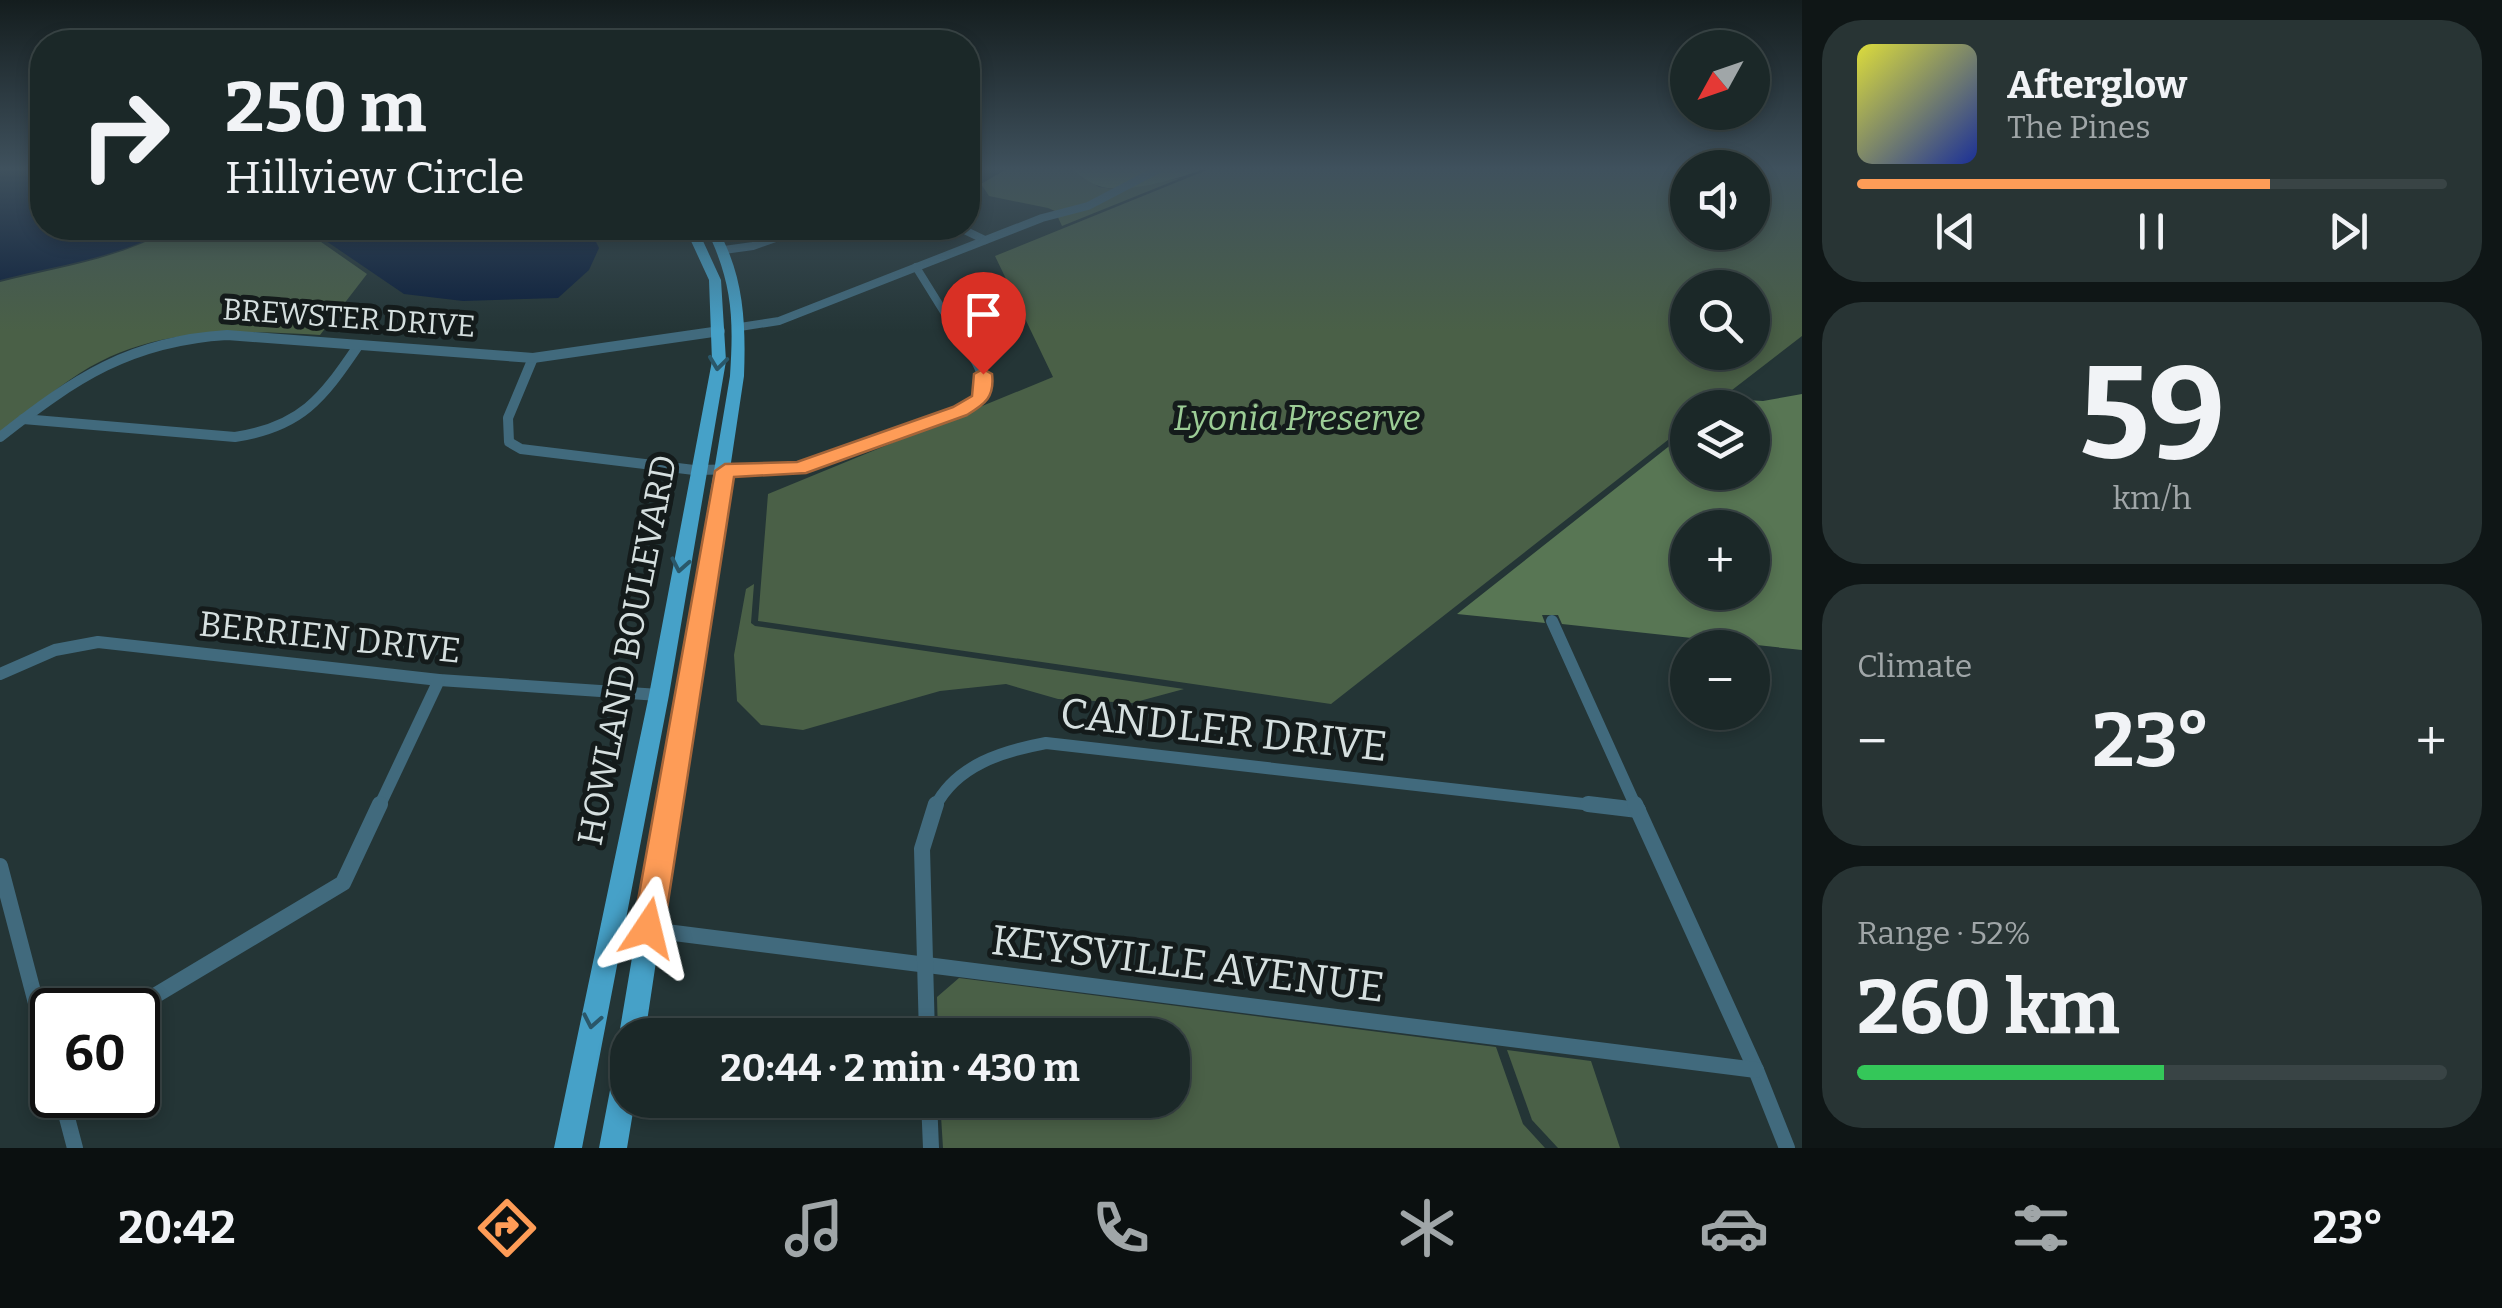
<!DOCTYPE html>
<meta charset="utf-8">
<style>
:root{--surface:#1b2828;--page:#283434;--text:#f1f3f6;--muted:#a0a6a8;--line:#394445;--accent:#fe9c57}
body{margin:0;font-family:Bitter,serif;background:var(--page);color:var(--text);height:100vh;display:flex;flex-direction:column;font-size:38px;white-space:nowrap}
*{box-sizing:border-box;margin:0}
p{font-size:32px;color:var(--muted)}
.icon{flex:none;width:55px;height:55px;fill:none;stroke:currentColor;stroke-width:2;stroke-linecap:round;stroke-linejoin:round}
.map{position:relative;flex:1;overflow:hidden}
.side{display:flex;flex-direction:column;gap:20px;padding:20px;background:#0f1616;width:700px}
.side>*{flex:none}
.guide{position:absolute;left:30px;top:30px;width:950px;height:210px;border-radius:40px;box-shadow:0 5px 15px #0003,0 0 0 2px var(--line);background:#1b2828;color:var(--text);overflow:hidden}
.needle{width:65px;rotate:230deg}
.controls{position:absolute;left:1670px;top:30px;display:grid;gap:20px}
.controls a{display:grid;place-items:center;width:100px;height:100px;border-radius:50%;background:var(--surface);box-shadow:0 5px 15px #0003,0 0 0 2px var(--line);font-size:50px}
.speed{position:absolute;left:30px;top:988px;display:flex;gap:20px;font-size:50px;font-weight:700;text-align:center}
.speed>*{display:grid;place-content:center;width:130px;height:130px;border-radius:50%;background:var(--surface);box-shadow:0 5px 15px #0003,0 0 0 2px var(--line);line-height:1}
.speed .limit{border:5px solid #111;border-radius:15px;background:#fff;color:#111}
.pin{position:absolute;display:grid;place-items:center;width:85px;height:85px;color:#fff;margin:-102px -42px;border-radius:50% 50% 50% 0;rotate:-45deg;box-shadow:0 0 10px #0007}
.pin .icon{rotate:45deg}
.me{position:absolute;width:110px;margin:-55px;rotate:10deg;stroke-linejoin:round;filter:drop-shadow(0 0 8px #0008)}
.turn{display:flex;align-items:center;gap:35px;height:210px;padding:0 30px;font-size:45px}
.turn .icon{width:130px;height:130px;stroke-width:2.5}
.turn b{display:block;font-size:70px;line-height:85px}
.big{font-size:75px;font-weight:700;line-height:1.1}
.side .widget{flex:1;display:flex;flex-direction:column;justify-content:center;gap:15px;min-width:0;padding:0 35px;border-radius:40px;background:var(--page)}
.side .dial{align-items:center;gap:0}
.dial b{font-size:130px;line-height:1}
.song{display:flex;align-items:center;gap:30px}
.cover{width:120px;height:120px;border-radius:15px;background:linear-gradient(135deg,hsl(60 70% 55%),hsl(230 70% 35%))}
.played{height:10px;border-radius:5px;background:linear-gradient(90deg,var(--accent) 70%,var(--line) 70%)}
.keys{display:flex;justify-content:space-around;direction:ltr}
.heat{display:flex;justify-content:space-between;align-items:center;font-size:55px;direction:ltr}
.charge{height:15px;border-radius:8px;background:linear-gradient(90deg,#34c759 52%,var(--line) 0)}
.trip{position:absolute;left:610px;top:1018px;width:580px;height:100px;border-radius:40px;background:var(--surface);box-shadow:0 5px 15px #0003,0 0 0 2px var(--line);font-weight:700;line-height:100px;text-align:center}
.dock{display:flex;height:160px;justify-content:space-around;align-items:center;background:#0b1010;color:var(--muted)}
.dock .icon{width:70px;height:70px}
.dock .current{color:var(--accent)}
.dock b{font-size:45px;color:var(--text)}
main{display:flex;flex:1;min-height:0}
.map>svg:first-child{display:block}
</style>
<main>
<div class="map">
<svg width="1802" height="1148" viewBox="0 0 1802 1148">
<rect width="100%" height="100%" fill="#243536"/>
<g fill="#4a6047" fill-rule="evenodd">
<path d="M 1005,170 L 1071,170 L 1099,187 L 1113,189 L 1181,178 L 1062,226 L 1055,211 L 1048,208 L 989,196 L 981,184 Z"/>
<path d="M 1207,170 L 1687,170 L 1688,232 L 1752,232 L 1753,170 L 1802,170 L 1802,336 L 1710,407 L 1688,408 L 1687,425 L 1331,704 L 758,621 L 768,494 L 1053,377 L 995,256 ZM 1688,288 L 1752,288 L 1752,352 L 1688,352 Z"/>
<path d="M 173,228 L 301,228 L 367,274 L 320,335 C 235,330 155,326 80,373 C 52,391 26,414 0,435 L 0,282 C 59,267 120,259 173,228 Z"/>
<path d="M 754,584 L 751,623 L 755,626 L 1184,689 L 1132,703 L 1058,699 L 1006,684 L 940,691 L 803,730 L 761,725 L 737,701 L 734,655 L 746,589 Z"/>
<path d="M 959,978 L 1496,1047 L 1523,1124 L 1545,1148 L 943,1148 L 940,1100 L 1172,1100 L 1172,1035 L 938,1035 L 937,997 Z"/>
<path d="M 1507,1050 L 1591,1061 L 1620,1148 L 1558,1148 L 1532,1120 Z"/>
</g>
<g fill="#587654" fill-rule="evenodd">
<path d="M 1071,170 L 1201,170 C 1178,179 1122,195 1099,186 C 1089,183 1080,175 1071,170 Z"/>
<path d="M 1802,394 L 1802,650 L 1562,624 L 1558,615 L 1542,615 L 1545,623 L 1457,614 L 1687,432 L 1688,472 L 1752,472 L 1752,408 L 1719,407 L 1729,399 L 1763,401 ZM 1688,528 L 1752,528 L 1752,592 L 1688,592 Z"/>
</g>
<g fill="#0b1e3b">
<path d="M 0,170 L 42,170 L 42,228 L 170,228 C 119,258 57,265 0,280 Z"/>
<path d="M 307,228 L 589,228 L 599,248 L 589,270 L 558,298 L 463,301 L 404,294 Z"/>
</g>
<g fill="none" stroke-linecap="round" stroke-linejoin="round">
<g stroke="#416a7d" stroke-width="8">
<path d="M 960,228 L 985,240"/>
<path d="M 724,250 L 753,246 L 804,228"/>
<path d="M 916,267 L 957,333"/>
<path d="M 740,327 L 779,321 L 1042,218 L 1088,206 L 1157,170"/>
<path d="M 708,333 L 720,331"/>
</g>
<g stroke="#416a7d" stroke-width="10">
<path d="M 533,358 L 508,418 L 509,442 L 521,449 L 694,470 L 799,468 L 960,411 C 1003,385 975,362 956,330"/>
<path d="M 23,419 L 235,437 C 301,427 322,399 358,346"/>
<path d="M 0,437 C 75,378 130,341 227,335 L 533,358 L 720,331"/>
</g>
<g stroke="#416a7d" stroke-width="12">
<path d="M 1552,621 L 1636,807"/>
<path d="M 0,674 L 55,650 L 98,642 L 439,680 L 659,695"/>
<path d="M 379,807 L 439,680"/>
<path d="M 935,807 C 956,765 1003,751 1046,743 L 1610,807"/>
</g>
<g stroke="#416a7d" stroke-width="16">
<path d="M 1588,804 L 1638,810"/>
<path d="M 1635,804 L 1756,1070 L 1787,1148"/>
<path d="M 0,866 L 52,1064"/>
<path d="M 611,925 L 1756,1070"/>
<path d="M 131,1010 L 343,883 L 380,804"/>
<path d="M 927,1035 L 922,849 L 936,804"/>
<path d="M 61,1095 L 75,1148"/>
<path d="M 929,1100 L 931,1148"/>
</g>
<g fill="#46a1c8" fill-rule="evenodd">
<path d="M 685,228 L 697,228 L 721,280 L 726,361 L 669,695 L 582,1148 L 554,1148 L 649,695 L 712,361 L 709,280 Z"/>
<path d="M 706,228 L 717,228 C 744,275 746,323 744,376 L 645,1035 L 628,1035 L 628,1046 L 623,1044 L 619,1035 L 730,376 C 734,316 732,282 706,228 Z"/>
<path d="M 628,1051 L 628,1100 L 635,1100 L 627,1148 L 599,1148 L 615,1064 L 619,1055 Z"/>
</g>
</g>
<defs><path id="oneway-chevron" d="M-2-3.5L2.5 0L-2 3.5" fill="none" stroke-width="1.6" stroke-linecap="round" stroke-linejoin="round" transform="scale(2.5)"/></defs>
<g stroke="#2a5769">
<use href="#oneway-chevron" transform="translate(718 363) rotate(97)"/>
<use href="#oneway-chevron" transform="translate(680 565) rotate(101)"/>
<use href="#oneway-chevron" transform="translate(592 1021) rotate(101)"/>
</g>
<linearGradient id="sky" x2="0" y2="1"><stop stop-color="#141d1e"/><stop offset="0.51" stop-color="#3f515d"/><stop offset="1" stop-color="#3f515d" stop-opacity="0"/></linearGradient>
<rect width="1802" height="331" fill="url(#sky)"/>
<path fill="#fe9c57" stroke="#a56539" stroke-width="2.5" d="M 983,369 L 992,374 C 995,397 985,404 967,415 L 806,473 L 734,477 L 664,928 L 659,939 L 648,943 L 638,939 L 633,928 L 715,471 L 725,464 L 797,462 L 953,407 L 972,396 L 974,374 Z"/>
<g text-anchor="middle" stroke-width="10" stroke-linejoin="round" paint-order="stroke">
<g font-size="30" fill="#d5dfdf" stroke="#141b1b">
<text transform="translate(349 318) rotate(4)" y="10">BREWSTER DRIVE</text>
</g>
<g font-size="35" font-style="italic" fill="#9ccd96" stroke="#141b1b">
<text x="1297" y="430">Lyonia Preserve</text>
</g>
<g font-size="35" fill="#d5dfdf" stroke="#141b1b">
<text transform="translate(330 637) rotate(6)" y="12">BERRIEN DRIVE</text>
<text transform="translate(627 650) rotate(-79)" y="12">HOWLAND BOULEVARD</text>
</g>
<g font-size="42" fill="#d5dfdf" stroke="#141b1b">
<text transform="translate(1224 729) rotate(6)" y="15">CANDLER DRIVE</text>
<text transform="translate(1188 963) rotate(7)" y="15">KEYSVILLE AVENUE</text>
</g>
</g>
</svg>
<div class="controls">
<a><svg class="needle" viewBox="-14 -14 28 28"><path d="M0-13l5 13h-10z" fill="#e53935"/><path d="M0 13l5-13h-10z" fill="#a0a6a8"/></svg></a>
<a><svg class="icon" aria-label="sound" viewBox="0 0 24 24"><path d="M4 9h4l5-4v14l-5-4H4zM17 9q2 3 0 6"/></svg></a>
<a><svg class="icon" aria-label="search" viewBox="0 0 24 24"><circle cx="10" cy="10" r="6"/><path d="M15 15l6 6"/></svg></a>
<a><svg class="icon" aria-label="layers" viewBox="0 0 24 24"><path d="M12 4l9 5-9 5-9-5zM3 14l9 5 9-5"/></svg></a>
<a>+</a>
<a>−</a>
</div>
<div class="speed"><div class="limit">60</div></div>
<div class="pin" style="left:983px;top:374px;background:#d93025"><svg class="icon" aria-label="arrive" viewBox="0 0 24 24"><path d="M6 21V4h12l-3 4 3 4H6"/></svg></div>
<svg class="me" style="left:648px;top:928px" viewBox="-20 -20 40 40"><path d="M0-17L14 15 0 8-14 15z" fill="#fe9c57" stroke="#fff" stroke-width="4"/></svg>
<div class="trip">20:44 · 2 min · 430 m</div>
<div class="guide">
<div class="turn"><svg class="icon" aria-label="right" viewBox="0 0 24 24"><path d="M7 20v-9h11M14 6l5 5-5 5"/></svg><div><b>250 m</b>Hillview Circle</div></div>
</div>
</div>
<section class="side">
<div class="widget">
<div class="song"><i class="cover"></i><div><b>Afterglow</b><p>The Pines</p></div></div>
<div class="played"></div>
<div class="keys"><svg class="icon" aria-label="previous" viewBox="0 0 24 24"><path d="M18 5L8 12l10 7zM5 5v14"/></svg><svg class="icon" aria-label="pause" viewBox="0 0 24 24"><path d="M8 5v14M16 5v14"/></svg><svg class="icon" aria-label="next" viewBox="0 0 24 24"><path d="M6 5l10 7-10 7zM19 5v14"/></svg></div>
</div>
<div class="widget dial"><b>59</b><p>km/h</p></div>
<div class="widget"><p>Climate</p>
<div class="heat"><a>−</a><b class="big">23°</b><a>+</a></div>
</div>
<div class="widget"><p>Range · 52%</p><b class="big">260 km</b><div class="charge"></div></div>
</section>
</main>
<nav class="dock">
<b>20:42</b>
<svg class="icon current" aria-label="directions" viewBox="0 0 24 24"><path d="M12 3l9 9-9 9-9-9zM9 14v-3h6M13 9l2 2-2 2"/></svg>
<svg class="icon" aria-label="music" viewBox="0 0 24 24"><path d="M9 18V5l10-2v13"/><circle cx="6" cy="18" r="3"/><circle cx="16" cy="16" r="3"/></svg>
<svg class="icon" aria-label="phone" viewBox="0 0 24 24"><path d="M5 4h4l2 5-3 2q2 4 5 5l2-3 5 2v4C11 20 4 13 5 4z"/></svg>
<svg class="icon" aria-label="climate" viewBox="0 0 24 24"><path d="M12 3v18M4 7l16 10M4 17L20 7"/></svg>
<svg class="icon" aria-label="car" viewBox="0 0 24 24"><path d="M5 17H2v-5l4-1 3-4h7l3 4 3 1v5h-3M9 17h6M6 11h13"/><circle cx="7" cy="17" r="2"/><circle cx="17" cy="17" r="2"/></svg>
<svg class="icon" aria-label="filters" viewBox="0 0 24 24"><path d="M4 7h16M4 17h16"/><circle cx="9" cy="7" r="2"/><circle cx="15" cy="17" r="2"/></svg>
<b>23°</b>
</nav>
